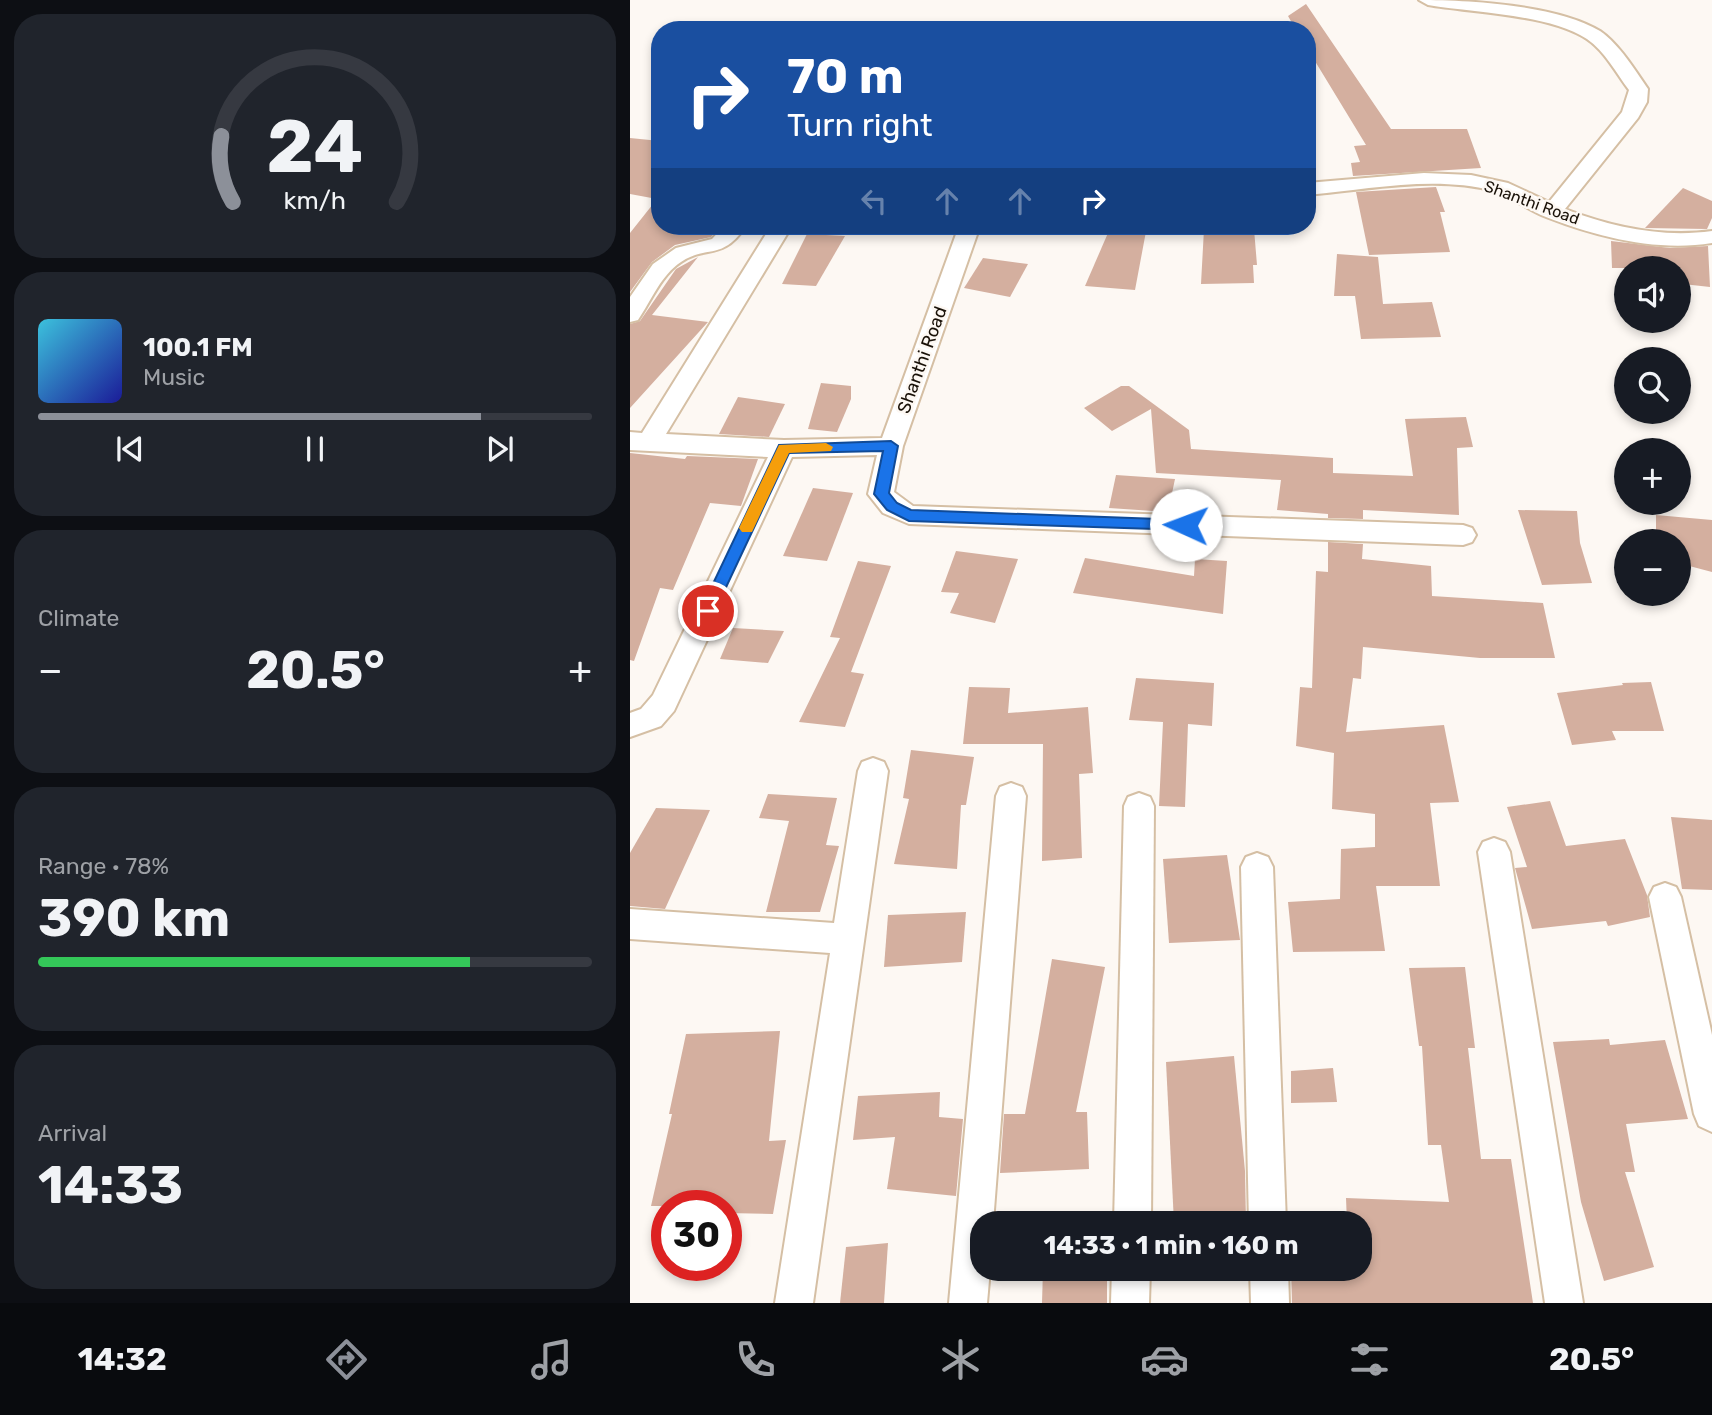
<!DOCTYPE html>
<meta charset="utf-8">
<style>
:root{--surface:#171b24;--page:#20242c;--text:#f1f3f6;--muted:#9ea1a6;--line:#363941;--accent:#8c9099}
body{margin:0;font-family:Rubik,sans-serif;background:var(--page);color:var(--text);height:100vh;display:flex;flex-direction:column;font-size:26px;white-space:nowrap}
*{box-sizing:border-box;margin:0}
p{font-size:23px;color:var(--muted)}
.icon{flex:none;width:38px;height:38px;fill:none;stroke:currentColor;stroke-width:2;stroke-linecap:round;stroke-linejoin:round}
.map{position:relative;flex:1;overflow:hidden}
.panel{display:flex;flex-direction:column;gap:14px;padding:14px;background:#0d0f14;width:630px}
.panel>*{flex:none}
.banner{position:absolute;left:21px;top:21px;width:665px;height:214px;border-radius:28px;box-shadow:0 4px 10px #0003;background:#1a4fa0;color:#fff;overflow:hidden}
.fabs{position:absolute;left:984px;top:256px;display:grid;gap:14px}
.fabs a{display:grid;place-items:center;width:77px;height:77px;border-radius:50%;background:var(--surface);box-shadow:0 4px 10px #0003;font-size:35px}
.speed{position:absolute;left:21px;top:1190px;display:flex;gap:14px;font-size:35px;font-weight:700;text-align:center}
.speed>*{display:grid;place-content:center;width:91px;height:91px;border-radius:50%;background:var(--surface);box-shadow:0 4px 10px #0003;line-height:1}
.speed .limit{border:10px solid #d22;background:#fff;color:#111}
.pin{position:absolute;display:grid;place-items:center;width:60px;height:60px;color:#fff;margin:-30px;border:4px solid #fff;border-radius:50%;box-shadow:0 2px 7px #0007}
.me{position:absolute;width:77px;margin:-38px;rotate:272deg;stroke-linejoin:round;filter:drop-shadow(0 0 5px #0008)}
.turn{display:flex;align-items:center;gap:24px;height:147px;padding:0 21px;font-size:32px}
.turn .icon{width:91px;height:91px;stroke-width:2.5}
.turn b{display:block;font-size:49px;line-height:60px}
.lanes{display:flex;align-items:center;height:66px;padding:0 21px;background:#0003;justify-content:center;gap:35px;direction:ltr}
.lanes .off{opacity:.35}
.big{font-size:52px;font-weight:700;line-height:1.1}
.panel .tile{flex:1;display:flex;flex-direction:column;justify-content:center;gap:10px;min-width:0;padding:0 24px;border-radius:28px;background:var(--page)}
.panel .dial{align-items:center;gap:0}
.dial svg{height:182px;overflow:visible;fill:none;stroke:var(--line);stroke-width:7;stroke-linecap:round;text-anchor:middle}
.dial text{fill:var(--text);stroke:none}
.song{display:flex;align-items:center;gap:21px}
.cover{width:84px;height:84px;border-radius:10px;background:linear-gradient(135deg,hsl(190 70% 55%),hsl(240 70% 35%))}
.played{height:7px;border-radius:4px;background:linear-gradient(90deg,var(--accent) 80%,var(--line) 80%)}
.keys{display:flex;justify-content:space-around;direction:ltr}
.heat{display:flex;justify-content:space-between;align-items:center;font-size:38px;direction:ltr}
.charge{height:10px;border-radius:5px;background:linear-gradient(90deg,#34c759 78%,var(--line) 0)}
.trip{position:absolute;left:340px;top:1211px;width:402px;height:70px;border-radius:28px;background:var(--surface);box-shadow:0 4px 10px #0003;font-weight:700;line-height:70px;text-align:center}
.menu{display:flex;height:112px;justify-content:space-around;align-items:center;background:#090b0e;color:var(--muted)}
.menu .icon{width:49px;height:49px}
.menu .selected{color:var(--accent)}
.menu b{font-size:32px;color:var(--text)}
main{display:flex;flex:1;min-height:0}
.map>svg:first-child{display:block}
</style>
<main>
<section class="panel">
<div class="tile dial"><svg viewBox="0 0 100 80">
<path d="M14 69A42 42 0 1 1 86 69"/>
<path d="M14 69A42 42 0 0 1 9 40" stroke="#8c9099"/>
<text x="50" y="56" font-size="32" font-weight="700">24</text>
<text x="50" y="72" font-size="11">km/h</text>
</svg></div>
<div class="tile">
<div class="song"><i class="cover"></i><div><b>100.1 FM</b><p>Music</p></div></div>
<div class="played"></div>
<div class="keys"><svg class="icon" aria-label="previous" viewBox="0 0 24 24"><path d="M18 5L8 12l10 7zM5 5v14"/></svg><svg class="icon" aria-label="pause" viewBox="0 0 24 24"><path d="M8 5v14M16 5v14"/></svg><svg class="icon" aria-label="next" viewBox="0 0 24 24"><path d="M6 5l10 7-10 7zM19 5v14"/></svg></div>
</div>
<div class="tile"><p>Climate</p>
<div class="heat"><a>−</a><b class="big">20.5°</b><a>+</a></div>
</div>
<div class="tile"><p>Range · 78%</p><b class="big">390 km</b><div class="charge"></div></div>
<div class="tile"><p>Arrival</p><b class="big">14:33</b></div>
</section>
<div class="map">
<svg width="1082" height="1303" viewBox="0 0 1082 1303">
<rect width="100%" height="100%" fill="#fdf8f3"/>
<g fill="#d4af9f">
<path d="M 676,4 L 761,129 L 837,129 L 851,168 L 723,176 L 721,163 L 730,162 L 724,146 L 736,145 L 677,48 L 677,30 L 666,30 L 658,16 Z"/>
<path d="M 0,138 L 30,141 L 30,226 L 91,226 L 81,237 L 45,245 L 22,262 L 0,292 L 0,233 L 27,199 L 0,194 Z"/>
<path d="M 806,187 L 815,212 L 810,212 L 820,252 L 739,255 L 726,192 Z"/>
<path d="M 1053,188 L 1082,201 L 1082,218 L 1077,229 L 1015,228 Z"/>
<path d="M 481,226 L 517,226 L 505,290 L 455,286 Z"/>
<path d="M 574,229 L 624,229 L 627,265 L 623,265 L 624,283 L 571,284 Z"/>
<path d="M 177,234 L 215,236 L 186,286 L 152,284 Z"/>
<path d="M 981,241 L 1040,248 L 1078,246 L 1080,287 L 1053,284 L 1051,268 L 982,268 Z"/>
<path d="M 707,254 L 748,257 L 753,304 L 802,302 L 811,337 L 731,339 L 725,296 L 704,296 Z"/>
<path d="M 68,257 L 22,315 L 78,322 L 0,408 L 0,324 L 10,321 L 46,269 Z"/>
<path d="M 353,258 L 398,264 L 380,297 L 334,288 Z"/>
<path d="M 191,383 L 221,386 L 221,399 L 207,432 L 178,429 Z"/>
<path d="M 491,386 L 499,386 L 559,430 L 561,449 L 703,458 L 703,473 L 783,476 L 775,419 L 836,417 L 843,447 L 827,448 L 829,515 L 733,510 L 733,519 L 698,518 L 698,514 L 647,510 L 651,480 L 526,473 L 521,409 L 482,431 L 454,408 Z"/>
<path d="M 108,397 L 155,404 L 139,437 L 89,434 Z"/>
<path d="M 0,453 L 55,459 L 57,456 L 128,459 L 111,506 L 80,503 L 43,590 L 30,588 L 4,661 L 0,660 Z"/>
<path d="M 486,475 L 545,479 L 538,512 L 479,508 Z"/>
<path d="M 183,488 L 223,493 L 197,561 L 153,556 Z"/>
<path d="M 888,510 L 947,511 L 950,543 L 962,583 L 912,585 Z"/>
<path d="M 1026,515 L 1082,520 L 1082,572 L 1048,563 L 1048,541 L 1026,541 Z"/>
<path d="M 698,542 L 733,544 L 732,559 L 801,566 L 802,596 L 913,603 L 925,658 L 850,658 L 733,647 L 731,679 L 723,678 L 716,732 L 814,725 L 829,802 L 800,803 L 810,886 L 746,886 L 755,951 L 663,952 L 658,902 L 710,899 L 711,849 L 745,847 L 745,814 L 702,809 L 704,753 L 666,746 L 670,687 L 682,688 L 686,571 L 698,572 Z"/>
<path d="M 326,551 L 388,559 L 365,623 L 320,613 L 329,593 L 311,592 Z"/>
<path d="M 455,558 L 564,576 L 565,559 L 597,561 L 593,614 L 443,593 Z"/>
<path d="M 228,561 L 261,566 L 221,672 L 234,674 L 215,727 L 169,722 L 210,638 L 200,637 Z"/>
<path d="M 103,628 L 154,631 L 138,663 L 90,659 Z"/>
<path d="M 506,678 L 584,683 L 582,726 L 558,724 L 555,807 L 529,806 L 533,722 L 499,720 Z"/>
<path d="M 1021,682 L 1034,731 L 982,731 L 986,740 L 942,745 L 927,693 L 993,685 L 992,683 Z"/>
<path d="M 339,687 L 380,688 L 378,713 L 458,707 L 463,773 L 449,774 L 452,858 L 412,861 L 413,744 L 333,744 Z"/>
<path d="M 281,750 L 344,757 L 336,805 L 331,805 L 327,869 L 264,864 L 279,799 L 273,798 Z"/>
<path d="M 138,794 L 207,798 L 196,845 L 209,846 L 190,912 L 136,912 L 159,821 L 129,818 Z"/>
<path d="M 920,801 L 936,846 L 995,839 L 1017,895 L 1020,917 L 978,926 L 976,921 L 902,929 L 885,868 L 897,867 L 877,807 Z"/>
<path d="M 26,808 L 80,810 L 35,909 L 0,906 L 0,853 Z"/>
<path d="M 1041,817 L 1082,820 L 1082,890 L 1052,889 Z"/>
<path d="M 597,855 L 610,940 L 539,943 L 533,859 Z"/>
<path d="M 336,912 L 332,962 L 254,967 L 258,915 Z"/>
<path d="M 422,959 L 475,967 L 446,1112 L 457,1112 L 459,1169 L 370,1173 L 374,1114 L 395,1114 Z"/>
<path d="M 835,967 L 845,1048 L 838,1048 L 851,1159 L 881,1159 L 903,1303 L 662,1303 L 661,1269 L 730,1269 L 730,1223 L 717,1223 L 716,1198 L 819,1202 L 811,1145 L 798,1145 L 792,1046 L 789,1046 L 779,968 Z"/>
<path d="M 150,1031 L 139,1141 L 156,1140 L 143,1214 L 96,1213 L 96,1206 L 21,1206 L 42,1114 L 39,1114 L 56,1034 Z"/>
<path d="M 979,1039 L 980,1045 L 1035,1040 L 1058,1119 L 996,1124 L 1005,1172 L 995,1172 L 1024,1267 L 974,1281 L 951,1202 L 923,1042 Z"/>
<path d="M 604,1056 L 615,1171 L 616,1223 L 544,1223 L 536,1062 Z"/>
<path d="M 703,1068 L 707,1102 L 661,1103 L 661,1071 Z"/>
<path d="M 310,1092 L 309,1117 L 333,1119 L 326,1196 L 257,1189 L 265,1137 L 223,1140 L 228,1096 Z"/>
<path d="M 258,1243 L 254,1303 L 210,1303 L 216,1247 Z"/>
<path d="M 413,1269 L 477,1269 L 477,1303 L 412,1303 Z"/>
</g>
<g fill="none" stroke-linecap="round" stroke-linejoin="round">
<defs>
<g id="minor">
<path d="M 789,0 C 839,0 927,5 970,31 C 989,44 1005,70 1018,89 L 1017,102 L 1008,118 L 935,209 C 982,227 1032,238 1082,231 L 1082,243 C 1027,252 967,237 916,217 C 898,210 882,197 863,191 C 805,175 736,190 677,195 L 677,183 L 794,173 L 841,175 L 878,183 L 919,202 L 992,112 L 999,90 C 986,73 975,51 957,39 C 918,14 845,13 798,5 Z"/>
<path d="M 94,226 L 116,226 C 91,262 78,244 51,262 C 31,275 21,301 8,320 L 0,322 L 0,297 L 23,264 L 46,248 L 82,239 Z"/>
<path d="M 141,226 L 162,226 L 36,434 L 154,440 L 252,438 L 329,226 L 350,226 L 273,446 L 264,492 L 283,506 L 833,525 L 842,528 L 846,535 L 842,542 L 833,545 L 279,524 L 253,513 L 238,494 L 247,455 L 162,457 L 44,711 L 31,726 L 0,737 L 0,713 L 11,709 L 23,695 L 138,457 L 0,450 L 0,432 L 12,433 Z"/>
<path d="M 243,758 L 254,762 L 258,771 L 183,1303 L 145,1303 L 200,953 L 0,939 L 0,909 L 204,923 L 228,771 L 232,762 Z"/>
<path d="M 381,783 L 392,787 L 396,796 L 363,1223 L 352,1223 L 352,1269 L 360,1269 L 357,1303 L 319,1303 L 366,796 L 370,787 Z"/>
<path d="M 509,793 L 520,797 L 524,806 L 521,1223 L 484,1223 L 494,806 L 498,797 Z"/>
<path d="M 864,838 L 875,842 L 880,852 L 953,1303 L 915,1303 L 848,852 L 853,842 Z"/>
<path d="M 627,853 L 638,857 L 643,867 L 656,1223 L 619,1223 L 611,867 L 616,857 Z"/>
<path d="M 1035,883 L 1046,887 L 1051,897 L 1082,1035 L 1082,1132 L 1069,1126 L 1064,1114 L 1019,897 L 1024,887 Z"/>
<path d="M 482,1269 L 520,1269 L 519,1303 L 481,1303 Z"/>
<path d="M 620,1269 L 658,1269 L 659,1303 L 621,1303 Z"/>
</g>
</defs>
<use href="#minor" stroke="#d5bfa4" stroke-width="4"/>
<use href="#minor" fill="#fff" fill-rule="evenodd"/>
</g>
<path fill="#1a73e8" stroke="#114b97" stroke-width="2" d="M 261,441 L 268,446 L 259,493 L 267,503 L 281,510 L 556,520 L 563,525 L 556,530 L 279,521 L 257,510 L 244,494 L 253,451 L 159,453 L 83,615 L 72,615 L 70,611 L 149,445 Z"/>
<path fill="#f59e0b" d="M 196,443 L 203,447 L 201,451 L 159,453 L 122,532 L 112,532 L 109,528 L 149,445 Z"/>
<g text-anchor="middle" stroke-width="5" stroke-linejoin="round" paint-order="stroke">
<g font-size="16" fill="#191108" stroke="#fdf8f3">
<text transform="translate(902 202) rotate(20)" y="6">Shanthi Road</text>
</g>
<g font-size="18" fill="#191108" stroke="#fdf8f3">
<text transform="translate(292 360) rotate(-70)" y="6">Shanthi Road</text>
</g>
</g>
</svg>
<div class="fabs">
<a><svg class="icon" aria-label="sound" viewBox="0 0 24 24"><path d="M4 9h4l5-4v14l-5-4H4zM17 9q2 3 0 6"/></svg></a>
<a><svg class="icon" aria-label="search" viewBox="0 0 24 24"><circle cx="10" cy="10" r="6"/><path d="M15 15l6 6"/></svg></a>
<a>+</a>
<a>−</a>
</div>
<div class="speed"><div class="limit">30</div></div>
<div class="pin" style="left:78px;top:611px;background:#d93025"><svg class="icon" aria-label="arrive" viewBox="0 0 24 24"><path d="M6 21V4h12l-3 4 3 4H6"/></svg></div>
<svg class="me" style="left:556px;top:525px" viewBox="-20 -20 40 40"><circle r="19" fill="#fff"/><path d="M0-13L10 11 0 6-10 11z" fill="#1a73e8"/></svg>
<div class="trip">14:33 · 1 min · 160 m</div>
<div class="banner">
<div class="turn"><svg class="icon" aria-label="right" viewBox="0 0 24 24"><path d="M7 20v-9h11M14 6l5 5-5 5"/></svg><div><b>70 m</b>Turn right</div></div>
<div class="lanes"><svg class="icon off" aria-label="left" viewBox="0 0 24 24"><path d="M17 20v-9H6M10 6l-5 5 5 5"/></svg><svg class="icon off" aria-label="ahead" viewBox="0 0 24 24"><path d="M12 20V5M6 11l6-6 6 6"/></svg><svg class="icon off" aria-label="ahead" viewBox="0 0 24 24"><path d="M12 20V5M6 11l6-6 6 6"/></svg><svg class="icon" aria-label="right" viewBox="0 0 24 24"><path d="M7 20v-9h11M14 6l5 5-5 5"/></svg></div>
</div>
</div>
</main>
<nav class="menu">
<b>14:32</b>
<svg class="icon selected" aria-label="directions" viewBox="0 0 24 24"><path d="M12 3l9 9-9 9-9-9zM9 14v-3h6M13 9l2 2-2 2"/></svg>
<svg class="icon" aria-label="music" viewBox="0 0 24 24"><path d="M9 18V5l10-2v13"/><circle cx="6" cy="18" r="3"/><circle cx="16" cy="16" r="3"/></svg>
<svg class="icon" aria-label="phone" viewBox="0 0 24 24"><path d="M5 4h4l2 5-3 2q2 4 5 5l2-3 5 2v4C11 20 4 13 5 4z"/></svg>
<svg class="icon" aria-label="climate" viewBox="0 0 24 24"><path d="M12 3v18M4 7l16 10M4 17L20 7"/></svg>
<svg class="icon" aria-label="car" viewBox="0 0 24 24"><path d="M5 17H2v-5l4-1 3-4h7l3 4 3 1v5h-3M9 17h6M6 11h13"/><circle cx="7" cy="17" r="2"/><circle cx="17" cy="17" r="2"/></svg>
<svg class="icon" aria-label="filters" viewBox="0 0 24 24"><path d="M4 7h16M4 17h16"/><circle cx="9" cy="7" r="2"/><circle cx="15" cy="17" r="2"/></svg>
<b>20.5°</b>
</nav>
